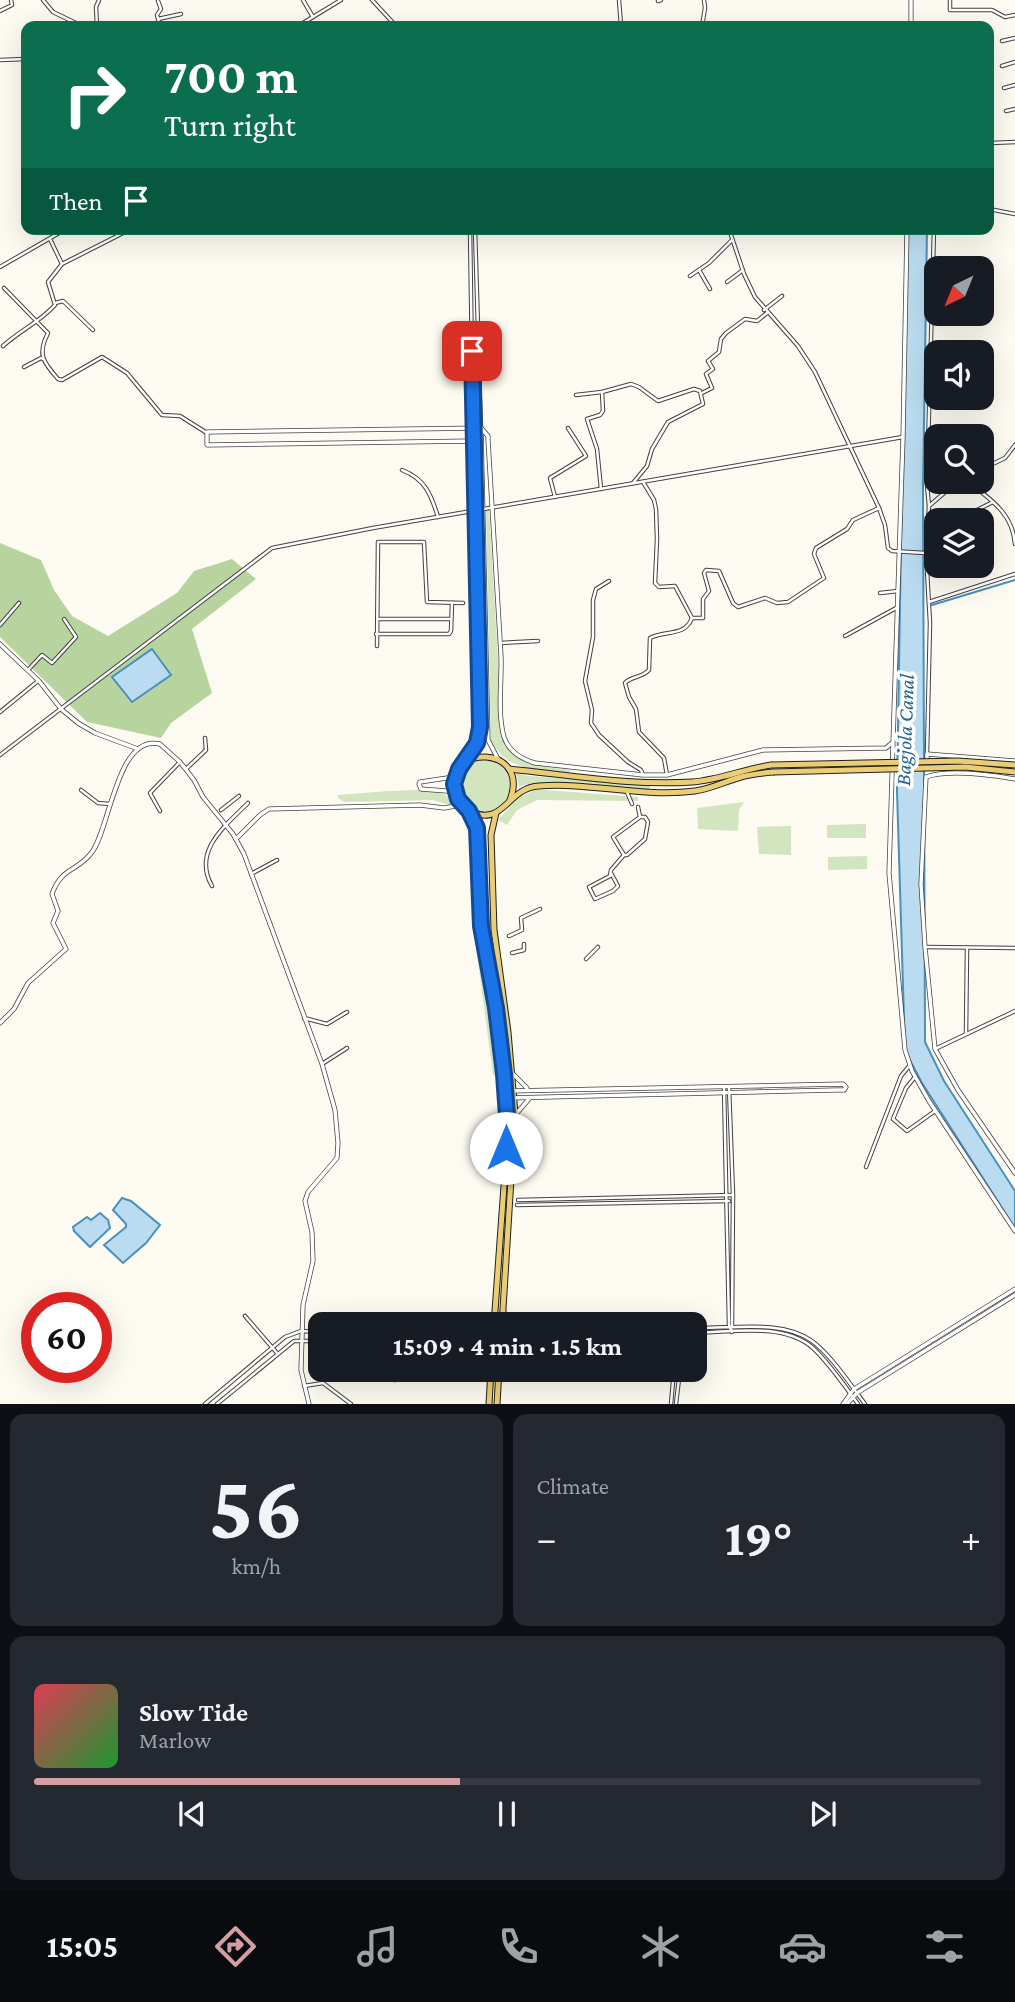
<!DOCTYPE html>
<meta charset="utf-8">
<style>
:root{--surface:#171b24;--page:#242831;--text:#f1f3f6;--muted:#9ea1a6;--line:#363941;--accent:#d49ea2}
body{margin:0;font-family:"Crimson Pro",serif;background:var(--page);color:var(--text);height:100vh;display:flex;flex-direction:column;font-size:26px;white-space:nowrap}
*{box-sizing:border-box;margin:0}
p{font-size:23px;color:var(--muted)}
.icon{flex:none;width:38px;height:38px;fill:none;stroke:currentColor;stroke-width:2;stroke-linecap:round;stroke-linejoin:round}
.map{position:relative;height:1404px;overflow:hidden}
.sheet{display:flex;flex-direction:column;gap:10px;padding:10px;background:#0d0f14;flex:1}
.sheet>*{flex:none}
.hud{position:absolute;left:21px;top:21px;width:973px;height:214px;border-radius:14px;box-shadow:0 7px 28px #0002;background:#0b6e4f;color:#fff;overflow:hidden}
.needle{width:46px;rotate:223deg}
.tools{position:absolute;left:924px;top:256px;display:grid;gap:14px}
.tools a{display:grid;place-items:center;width:70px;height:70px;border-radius:14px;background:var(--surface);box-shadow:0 7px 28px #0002;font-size:35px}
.speed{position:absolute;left:21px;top:1292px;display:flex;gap:14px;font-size:35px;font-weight:700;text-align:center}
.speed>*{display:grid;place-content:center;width:91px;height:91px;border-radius:50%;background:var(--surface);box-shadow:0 7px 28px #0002;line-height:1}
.speed .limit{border:10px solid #d22;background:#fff;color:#111}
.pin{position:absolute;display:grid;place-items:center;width:60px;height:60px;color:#fff;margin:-30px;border-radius:14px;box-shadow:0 4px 10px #0006}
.me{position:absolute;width:77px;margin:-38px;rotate:0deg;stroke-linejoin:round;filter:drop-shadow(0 0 5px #0008)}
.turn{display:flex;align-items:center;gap:24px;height:147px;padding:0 28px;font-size:32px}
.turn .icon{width:91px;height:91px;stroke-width:2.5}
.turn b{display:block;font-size:49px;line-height:60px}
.then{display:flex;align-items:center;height:66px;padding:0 28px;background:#0003;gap:14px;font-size:26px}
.big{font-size:52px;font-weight:700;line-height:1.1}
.sheet .tile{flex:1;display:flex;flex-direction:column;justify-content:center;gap:10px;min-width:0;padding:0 24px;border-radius:14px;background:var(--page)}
.sheet .dial{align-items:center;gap:0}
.dial b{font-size:91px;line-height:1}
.song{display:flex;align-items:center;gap:21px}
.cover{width:84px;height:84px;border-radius:10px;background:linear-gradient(135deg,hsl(350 70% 55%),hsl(130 70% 35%))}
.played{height:7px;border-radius:4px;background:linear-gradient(90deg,var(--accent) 45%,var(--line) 45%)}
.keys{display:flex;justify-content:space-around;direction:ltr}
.heat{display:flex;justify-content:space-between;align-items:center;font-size:38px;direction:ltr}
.sheet .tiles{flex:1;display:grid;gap:10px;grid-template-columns:1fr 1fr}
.tile:last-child{grid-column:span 2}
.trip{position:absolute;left:308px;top:1312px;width:399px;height:70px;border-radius:14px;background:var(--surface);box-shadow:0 7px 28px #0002;font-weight:700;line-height:70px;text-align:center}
.dock{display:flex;height:112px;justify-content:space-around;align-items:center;background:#090b0e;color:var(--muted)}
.dock .icon{width:49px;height:49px}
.dock .active{color:var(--accent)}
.dock b{font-size:32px;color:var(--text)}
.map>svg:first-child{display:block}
</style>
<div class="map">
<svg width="1015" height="1404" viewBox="0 0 1015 1404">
<rect width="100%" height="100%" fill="#fdfbf1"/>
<g fill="#d2e5be">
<path d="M 486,510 L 489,510 L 503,739 C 520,768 539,765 570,770 L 569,773 C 539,769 506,772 491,740 Z"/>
<circle cx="484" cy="786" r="27"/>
<path d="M 516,773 L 528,776 L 650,784 L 650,790 C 618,789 546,775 519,787 Z"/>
<path d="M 535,790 L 546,790 L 638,797 L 638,801 L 537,800 L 517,810 L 507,825 L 498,820 L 519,797 Z"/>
<path d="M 388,791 C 410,791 442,784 457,805 L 449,805 L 433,800 L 344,802 L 338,798 L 338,795 Z"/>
<path d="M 744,802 L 739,810 L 738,831 L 698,829 L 697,808 Z"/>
<path d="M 866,824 L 866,838 L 827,838 L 827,825 Z"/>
<path d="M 791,826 L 791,855 L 759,854 L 757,827 Z"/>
<path d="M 867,856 L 867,869 L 828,870 L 828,857 Z"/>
<path d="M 472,898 L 477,899 L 477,922 L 492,1007 L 500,1078 L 493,1075 L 475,939 Z"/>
</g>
<path fill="#b7d49f" d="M 0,543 L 41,560 L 54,590 L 72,616 L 108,636 L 177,593 L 194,571 L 232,559 L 256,579 L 192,629 L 212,693 L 171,723 L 161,738 L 87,722 L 0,637 Z"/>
<g fill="#bbdcf0" stroke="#4990bf" stroke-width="2">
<path d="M 906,229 L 927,229 L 923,489 L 925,1042 L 944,1081 L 1015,1191 L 1015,1228 L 922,1083 L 905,1051 L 897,791 Z"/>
<path d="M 152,649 L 171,675 L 132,702 L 112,677 Z"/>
<path d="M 122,1198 L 131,1201 L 160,1225 L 146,1243 L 123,1263 L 104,1245 L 126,1227 L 126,1224 L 113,1210 Z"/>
<path d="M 100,1213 L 108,1220 L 110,1228 L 90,1247 L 74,1231 L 73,1227 L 87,1217 L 91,1220 Z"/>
</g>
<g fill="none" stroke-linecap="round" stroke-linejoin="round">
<path stroke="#4990bf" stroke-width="2" d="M 932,605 L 1015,580"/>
<defs>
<g id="minor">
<path d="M 43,0 L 53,12 L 82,26"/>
<path d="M 303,0 L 313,17"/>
<path d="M 372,0 L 396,26"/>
<path d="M 619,0 L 621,26"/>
<path d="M 950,0 L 950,10 L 992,10 L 1005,17 L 1015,15"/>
<path d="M 158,1 L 161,9 L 157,15 L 160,26"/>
<path d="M 658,1 L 661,0"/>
<path d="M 0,11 L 12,5 L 11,0"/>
<path d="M 158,19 L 181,14"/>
<path d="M 97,26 L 96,7 L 99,0"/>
<path d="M 298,26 L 341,0"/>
<path d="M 702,26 L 705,8 L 704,0"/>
<path d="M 1002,41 L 1015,38"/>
<path d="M 0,60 L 26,59"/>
<path d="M 1002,66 L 1015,62"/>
<path d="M 1004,88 L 1015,85"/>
<path d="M 1006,111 L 1015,109"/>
<path d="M 991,143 L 1015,142"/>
<path d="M 989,209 L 1015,214"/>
<path d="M 470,229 L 473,428"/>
<path d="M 475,229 L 481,428"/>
<path d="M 729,229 L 744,274 L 755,297 L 798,346 L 815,372 L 879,508 L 885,525 L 888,548 L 892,551 L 925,553"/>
<path d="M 62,264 L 129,230"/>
<path d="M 0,267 L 66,229"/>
<path d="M 699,270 L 710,289"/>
<path d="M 690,276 L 709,263 L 732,240"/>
<path d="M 727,282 L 743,270"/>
<path d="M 4,288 L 48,333 C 37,354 43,362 58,379 L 62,380 L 102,357 L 127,373 L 162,415 L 180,416 L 207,433"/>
<path d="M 55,303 L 63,301 L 93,330"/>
<path d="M 764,310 L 782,296"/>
<path d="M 3,346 C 19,331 40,322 55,305 L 48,282 L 62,264 L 50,239"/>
<path d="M 24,367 L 41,358 L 43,359"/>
<path d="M 702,393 L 712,388 L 706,374 L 713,369 L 708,361 L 719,352 L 721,339 L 726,333 L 745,319 L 757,321 L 767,313"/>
<path d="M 576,395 L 602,392"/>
<path d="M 982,469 L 1005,458 L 1015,445"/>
<path d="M 402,470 C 425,479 431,494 438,517"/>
<path d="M 967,481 C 989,498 1013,513 1015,544"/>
<path d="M 643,482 L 654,500 L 656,509 L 657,539 L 655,583 L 659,587 L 675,586 L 692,618"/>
<path d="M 601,489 L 597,449 L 587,419 L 600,415 L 603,411 L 602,392 L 631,384 L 639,387 L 658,401 L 694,389 L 700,391 L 703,404 L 668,422 L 652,449 L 647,466 L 633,483"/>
<path d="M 555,497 L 550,478 L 586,456 L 568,428"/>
<path d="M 929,506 L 958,481"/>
<path d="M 957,520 L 993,502"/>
<path d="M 926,527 L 936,526"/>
<path d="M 609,581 L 596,589 L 593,600 L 593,637 L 585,681 L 592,710 L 591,723 L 599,735 L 628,762 L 641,770 L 643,775"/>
<path d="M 880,593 L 898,591"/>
<path d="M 929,602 L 1015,574"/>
<path d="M 378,619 L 451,619"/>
<path d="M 0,625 L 19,603"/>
<path d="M 376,634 L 449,634 L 451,631 L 452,603"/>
<path d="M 845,636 L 898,607"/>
<path d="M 500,643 L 538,641"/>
<path d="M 377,646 L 378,542 L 424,542 L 427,602 L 463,603"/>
<path d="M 28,670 L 42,655 L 52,663 L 76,637 L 64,619"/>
<path d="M 0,712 L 38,681"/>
<path d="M 927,754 L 930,623 L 926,553 L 929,506 L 927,485 L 934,229"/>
<path d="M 0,755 L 272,548 L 373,528 L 903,437"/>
<path d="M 186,769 L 206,750 L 205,738"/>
<path d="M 667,775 L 664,758 L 639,732 L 636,709 L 629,697 L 625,683 C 631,676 642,678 649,670 L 650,638 C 665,630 685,637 692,618 L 703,618 L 703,599 L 709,591 L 704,573 L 706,570 L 719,571 L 733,603 L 738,607 L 765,598 L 777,603 L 788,602 L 824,578 L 814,554 L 816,548 L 847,529 L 853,520 L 879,508"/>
<path d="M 81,790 L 98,803 L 110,804"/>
<path d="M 627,792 L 632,804"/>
<path d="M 221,810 L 239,796"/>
<path d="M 160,811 L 150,793 L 180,762"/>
<path d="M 624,855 L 627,855 L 645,839 L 648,822 L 645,817 L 640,817"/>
<path d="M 611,873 L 618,886 L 613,891 L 595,899 L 589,887 L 610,876 L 611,870 L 624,855 L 613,837 L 640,817 L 638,807"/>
<path d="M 251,874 L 277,860"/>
<path d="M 212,886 C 192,851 225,826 248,803"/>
<path d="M 509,936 L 522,930 L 521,918 L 540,909"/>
<path d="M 925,947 L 1015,948"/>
<path d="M 512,953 L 524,950 L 524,944"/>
<path d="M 586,959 L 598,947"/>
<path d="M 304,1018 L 327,1024 L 347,1012"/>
<path d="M 966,1034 L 967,948"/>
<path d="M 935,1049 L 1015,1011"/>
<path d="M 322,1064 L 347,1048"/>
<path d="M 915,1077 L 906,1088 L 893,1119 L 907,1131 L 935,1111"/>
<path d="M 724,1087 L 729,1325 L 732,1332"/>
<path d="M 729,1087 L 733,1195 L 732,1327"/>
<path d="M 866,1167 L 901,1076 L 910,1065"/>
<path d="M 518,1200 L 733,1195"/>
<path d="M 517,1205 L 729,1201"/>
<path d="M 503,1311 L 517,1325"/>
<path d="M 245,1316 L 277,1353"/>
<path d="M 695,1328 C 730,1329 782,1319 812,1341 C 831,1355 850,1384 865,1404"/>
<path d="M 695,1333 C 731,1332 783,1322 813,1348 C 830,1364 844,1385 858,1404"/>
<path d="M 339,1376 L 396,1380"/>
<path d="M 501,1380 L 511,1370"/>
<path d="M 304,1386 L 323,1383 L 351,1404"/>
<path d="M 205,1404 L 285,1337 L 301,1331 L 320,1332"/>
<path d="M 217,1404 L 294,1341 L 320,1341"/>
<path d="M 671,1404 L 674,1370"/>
<path d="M 676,1404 L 680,1370"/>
</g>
<g id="tertiary">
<path d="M 911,26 L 911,0"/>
<path d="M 473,428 L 473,441 L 481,440"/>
<path d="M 481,428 L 488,436 L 488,440 C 492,512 497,584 501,656 C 502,682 497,712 504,737 C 509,752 521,759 535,763 L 643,775 L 667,775 L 763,750 L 886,748 L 893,742 L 903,437 L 907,229"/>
<path d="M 0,644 L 39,681 L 61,709 L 78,723 L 95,733 L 138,749"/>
<path d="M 893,744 L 889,873 L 905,1050 L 912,1071 L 929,1101 L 1015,1231"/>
<path d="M 467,760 L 477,743 L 480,727 L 473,441 L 207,445 L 207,432 L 481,428 L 488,740 L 498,759"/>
<path d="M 927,761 L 927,754 L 1015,761"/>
<path d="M 455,773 L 447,778 L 420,782 L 419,784 L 421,789 L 447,791 L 456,797"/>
<path d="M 1015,779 C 991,775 949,769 926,777 L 921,884 L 925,947 L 935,1049 L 958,1090 L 1015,1173"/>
<path d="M 236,839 L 260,815 L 269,809 L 420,805 L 444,808 L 462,805"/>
<path d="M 0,1023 L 14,1009 L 28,983 L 66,949 L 53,923 L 58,911 L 52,894 C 62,866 78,872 92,852 C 110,829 117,733 160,744 L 180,762 L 194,780 L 203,797 L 233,834 L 244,854 L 322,1064 L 335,1110 L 338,1143 L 337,1158 L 308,1192 L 305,1201 L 312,1232 L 313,1261 L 303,1305 L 301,1370 L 309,1404"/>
<path d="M 513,1074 L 527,1088"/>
<path d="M 505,1091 L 843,1084 L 846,1087 L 844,1090 L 836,1090 L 506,1098"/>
<path d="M 516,1114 L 529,1099"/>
<path d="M 843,1404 L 854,1389 L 1015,1289"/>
<path d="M 847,1404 L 857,1393 L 1015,1295"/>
</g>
<g id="primary">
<path d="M 509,769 C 570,775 631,786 692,782 C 719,780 744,769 771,765"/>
<path d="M 469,811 C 505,828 506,788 539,786 C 591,782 643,798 695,791 C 711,789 726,781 741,777 C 752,774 762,773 773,772"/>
<path d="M 496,813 L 491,835 L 494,930 L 508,1032 L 515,1114 L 502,1325"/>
<path d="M 494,1325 L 508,1130 L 496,1008 L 481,926 L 477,828 C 473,814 459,806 455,792 C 444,743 531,745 510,800"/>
<path d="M 489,1404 L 491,1370"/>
<path d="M 497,1404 L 499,1370"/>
</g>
</defs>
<use href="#minor" stroke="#414141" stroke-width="4.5"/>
<use href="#tertiary" stroke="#414141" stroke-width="5"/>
<use href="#primary" stroke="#1f1f1f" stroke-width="7"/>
<use href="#minor" stroke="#fff" stroke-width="2.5"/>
<use href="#tertiary" stroke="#fff" stroke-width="3.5"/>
<use href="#primary" stroke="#eacd75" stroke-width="5"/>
<defs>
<g id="primary-bridge">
<path d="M 771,765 L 958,761 L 1015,765"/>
<path d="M 773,772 L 965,767 L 1015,772"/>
</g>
</defs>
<use href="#primary-bridge" stroke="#1f1f1f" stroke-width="7" stroke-linecap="butt"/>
<use href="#primary-bridge" stroke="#eacd75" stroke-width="5"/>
</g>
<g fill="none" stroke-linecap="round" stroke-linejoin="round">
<defs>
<path id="route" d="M 472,351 L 480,727 L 477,743 L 459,769 L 454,784 L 458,799 L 469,811 L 477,828 L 481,926 L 496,1008 L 504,1074 L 508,1130 L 506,1148"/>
</defs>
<use href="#route" stroke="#114b97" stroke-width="18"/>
<use href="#route" stroke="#1a73e8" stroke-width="12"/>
</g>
<g text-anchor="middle" stroke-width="7" stroke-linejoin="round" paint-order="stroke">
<g font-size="21" font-style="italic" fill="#246393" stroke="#fff">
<text transform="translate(905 730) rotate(-88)" y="7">Bagjola Canal</text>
</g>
</g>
</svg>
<div class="tools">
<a><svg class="needle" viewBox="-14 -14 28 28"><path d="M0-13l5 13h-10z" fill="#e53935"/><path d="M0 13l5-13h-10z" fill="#9ea1a6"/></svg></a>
<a><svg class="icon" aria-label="sound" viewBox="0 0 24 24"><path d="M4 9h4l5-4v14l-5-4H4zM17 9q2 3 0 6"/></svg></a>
<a><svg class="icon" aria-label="search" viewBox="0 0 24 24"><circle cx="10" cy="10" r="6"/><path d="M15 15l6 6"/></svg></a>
<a><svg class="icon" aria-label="layers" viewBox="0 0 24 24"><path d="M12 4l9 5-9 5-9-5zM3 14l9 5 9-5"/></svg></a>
</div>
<div class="speed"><div class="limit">60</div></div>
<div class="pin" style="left:472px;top:351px;background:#d93025"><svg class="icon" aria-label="arrive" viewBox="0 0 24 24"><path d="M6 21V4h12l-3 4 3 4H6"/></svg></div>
<svg class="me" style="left:506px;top:1148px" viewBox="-20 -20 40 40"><circle r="19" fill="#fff"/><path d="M0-13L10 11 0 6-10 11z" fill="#1a73e8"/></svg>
<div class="trip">15:09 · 4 min · 1.5 km</div>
<div class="hud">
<div class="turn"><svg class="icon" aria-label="right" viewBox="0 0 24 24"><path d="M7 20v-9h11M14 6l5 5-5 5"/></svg><div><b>700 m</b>Turn right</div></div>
<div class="then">Then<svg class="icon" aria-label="arrive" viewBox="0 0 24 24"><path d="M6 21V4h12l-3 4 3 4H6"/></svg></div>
</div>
</div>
<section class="sheet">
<div class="tiles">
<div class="tile dial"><b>56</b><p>km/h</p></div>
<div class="tile"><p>Climate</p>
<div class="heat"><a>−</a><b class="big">19°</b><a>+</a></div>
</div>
<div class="tile">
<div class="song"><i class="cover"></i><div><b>Slow Tide</b><p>Marlow</p></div></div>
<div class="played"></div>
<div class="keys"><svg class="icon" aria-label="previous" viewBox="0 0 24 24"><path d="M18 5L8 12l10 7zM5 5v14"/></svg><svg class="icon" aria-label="pause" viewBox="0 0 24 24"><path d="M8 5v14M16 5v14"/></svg><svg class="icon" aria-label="next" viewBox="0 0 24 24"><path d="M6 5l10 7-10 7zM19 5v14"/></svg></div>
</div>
</div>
</section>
<nav class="dock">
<b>15:05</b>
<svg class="icon active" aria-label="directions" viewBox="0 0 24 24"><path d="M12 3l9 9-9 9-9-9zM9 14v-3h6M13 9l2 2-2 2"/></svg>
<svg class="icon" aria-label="music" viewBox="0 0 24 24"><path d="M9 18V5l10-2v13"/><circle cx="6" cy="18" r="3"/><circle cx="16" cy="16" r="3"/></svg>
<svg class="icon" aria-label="phone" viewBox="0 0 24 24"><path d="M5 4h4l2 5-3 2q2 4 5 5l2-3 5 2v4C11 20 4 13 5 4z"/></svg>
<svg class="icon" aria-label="climate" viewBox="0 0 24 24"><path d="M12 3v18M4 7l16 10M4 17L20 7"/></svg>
<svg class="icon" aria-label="car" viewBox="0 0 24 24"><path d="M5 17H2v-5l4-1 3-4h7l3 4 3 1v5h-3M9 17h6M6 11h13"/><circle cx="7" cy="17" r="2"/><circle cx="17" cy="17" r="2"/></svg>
<svg class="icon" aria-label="filters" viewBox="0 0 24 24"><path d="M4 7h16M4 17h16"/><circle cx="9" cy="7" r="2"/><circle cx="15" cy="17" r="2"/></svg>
</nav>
